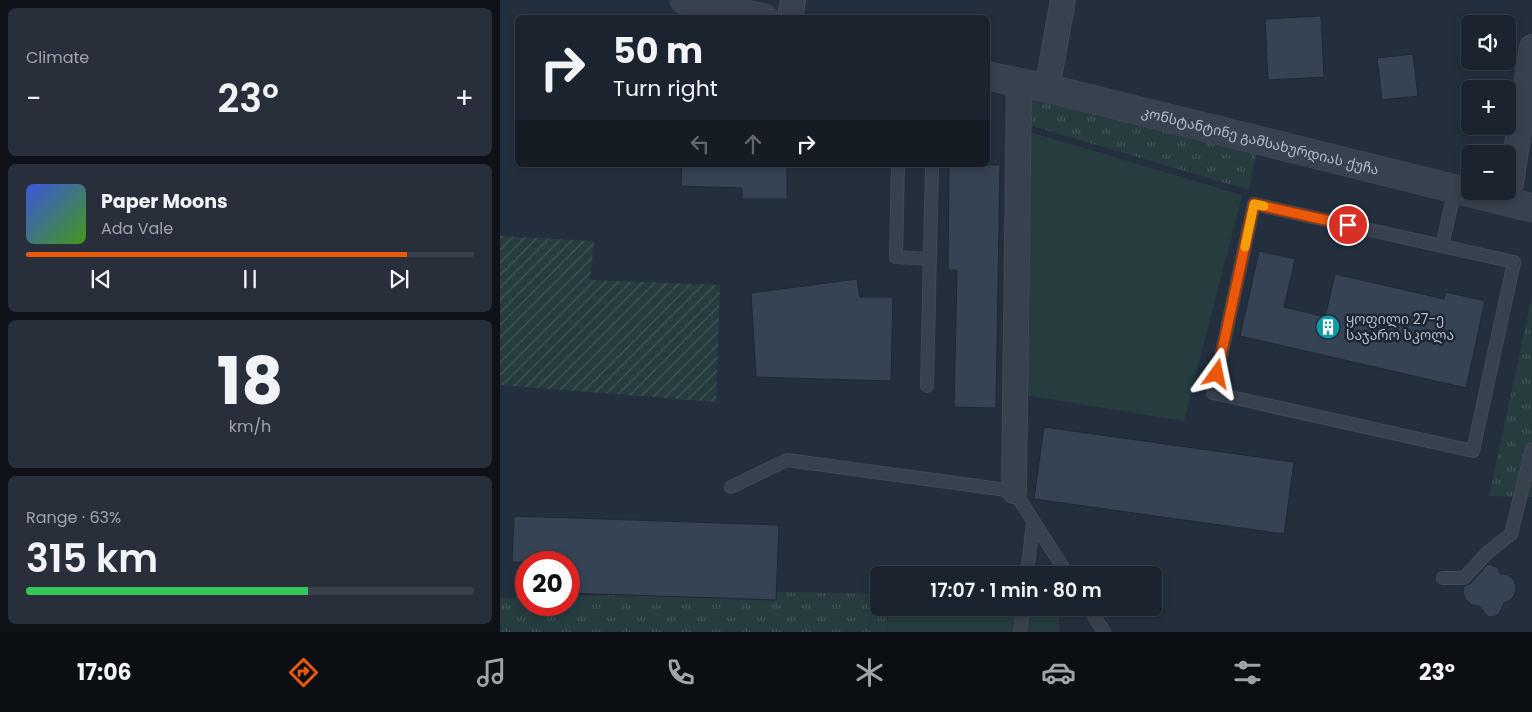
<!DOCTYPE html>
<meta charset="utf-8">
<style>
:root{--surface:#1b232e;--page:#282f3a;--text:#f1f3f6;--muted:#a0a4aa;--line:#39404a;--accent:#ea580c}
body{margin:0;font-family:Poppins,"Noto Sans Georgian",sans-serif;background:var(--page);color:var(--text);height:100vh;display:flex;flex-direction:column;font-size:19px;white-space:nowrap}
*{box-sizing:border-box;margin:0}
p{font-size:16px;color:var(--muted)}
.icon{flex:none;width:28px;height:28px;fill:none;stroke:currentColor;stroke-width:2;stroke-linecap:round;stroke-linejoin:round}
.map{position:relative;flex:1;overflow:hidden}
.panel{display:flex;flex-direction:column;gap:8px;padding:8px;background:#0f1319;width:500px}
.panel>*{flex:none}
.guide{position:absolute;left:15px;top:15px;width:475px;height:152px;border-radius:8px;box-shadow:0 2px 8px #0003,0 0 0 1px var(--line);background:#1b232e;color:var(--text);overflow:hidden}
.controls{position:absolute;left:961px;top:15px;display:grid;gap:10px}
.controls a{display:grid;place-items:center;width:55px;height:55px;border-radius:8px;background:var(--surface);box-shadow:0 2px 8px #0003,0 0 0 1px var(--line);font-size:25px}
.speed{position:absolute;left:15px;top:551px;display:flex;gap:10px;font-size:25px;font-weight:700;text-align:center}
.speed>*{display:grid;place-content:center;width:65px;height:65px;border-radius:50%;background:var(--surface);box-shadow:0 2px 8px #0003,0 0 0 1px var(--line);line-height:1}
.speed .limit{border:8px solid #d22;background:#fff;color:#111}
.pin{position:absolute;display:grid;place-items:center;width:42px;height:42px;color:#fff;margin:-21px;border:2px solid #fff;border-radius:50%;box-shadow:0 1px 5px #0007}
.me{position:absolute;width:55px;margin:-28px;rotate:12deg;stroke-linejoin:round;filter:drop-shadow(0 0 4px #0008)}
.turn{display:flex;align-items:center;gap:18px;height:105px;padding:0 15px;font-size:22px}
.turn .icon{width:65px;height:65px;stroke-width:2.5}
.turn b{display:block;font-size:35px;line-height:42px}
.lanes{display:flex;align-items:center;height:48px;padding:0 15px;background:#0003;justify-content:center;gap:25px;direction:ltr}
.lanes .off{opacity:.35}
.big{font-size:38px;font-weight:600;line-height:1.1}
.panel .card{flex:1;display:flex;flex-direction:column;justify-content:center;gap:8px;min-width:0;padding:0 18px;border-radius:8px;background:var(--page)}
.panel .dial{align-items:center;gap:0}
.dial b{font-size:65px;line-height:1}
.song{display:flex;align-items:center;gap:15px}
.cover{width:60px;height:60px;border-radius:8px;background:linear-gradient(135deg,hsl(230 70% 55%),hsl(100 70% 35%))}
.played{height:5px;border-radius:2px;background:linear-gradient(90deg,var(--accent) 85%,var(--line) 85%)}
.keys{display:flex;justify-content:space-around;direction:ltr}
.heat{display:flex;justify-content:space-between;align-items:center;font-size:28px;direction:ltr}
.charge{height:8px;border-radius:4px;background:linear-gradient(90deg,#34c759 63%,var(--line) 0)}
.trip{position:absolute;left:370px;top:566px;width:292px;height:50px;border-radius:8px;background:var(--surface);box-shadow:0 2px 8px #0003,0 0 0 1px var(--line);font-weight:600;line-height:50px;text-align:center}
.tab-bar{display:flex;height:80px;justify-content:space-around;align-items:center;background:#0b0e12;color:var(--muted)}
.tab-bar .icon{width:35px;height:35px}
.tab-bar .selected{color:var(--accent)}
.tab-bar b{font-size:22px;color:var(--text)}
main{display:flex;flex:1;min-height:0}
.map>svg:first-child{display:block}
</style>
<main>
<section class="panel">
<div class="card"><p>Climate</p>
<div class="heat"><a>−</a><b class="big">23°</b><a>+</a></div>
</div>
<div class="card">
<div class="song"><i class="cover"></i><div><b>Paper Moons</b><p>Ada Vale</p></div></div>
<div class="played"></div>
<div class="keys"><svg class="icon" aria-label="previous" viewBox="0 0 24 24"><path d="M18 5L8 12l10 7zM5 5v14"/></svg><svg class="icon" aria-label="pause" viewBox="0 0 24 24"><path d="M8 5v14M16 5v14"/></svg><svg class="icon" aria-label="next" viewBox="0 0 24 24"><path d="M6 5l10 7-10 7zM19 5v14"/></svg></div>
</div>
<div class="card dial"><b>18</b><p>km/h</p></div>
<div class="card"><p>Range · 63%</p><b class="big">315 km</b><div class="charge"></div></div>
</section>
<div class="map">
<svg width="1032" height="632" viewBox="0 0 1032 632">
<defs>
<pattern id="grass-tufts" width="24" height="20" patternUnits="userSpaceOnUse" patternTransform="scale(1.25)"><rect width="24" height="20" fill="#263c3f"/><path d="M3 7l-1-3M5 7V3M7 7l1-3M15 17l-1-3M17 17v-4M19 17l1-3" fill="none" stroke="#435659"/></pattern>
<pattern id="garden-furrows" width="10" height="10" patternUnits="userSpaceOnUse" patternTransform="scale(1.25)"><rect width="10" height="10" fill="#263c3f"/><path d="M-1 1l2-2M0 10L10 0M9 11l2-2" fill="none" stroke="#435659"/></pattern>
</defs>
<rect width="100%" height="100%" fill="#242f3e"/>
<g fill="url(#grass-tufts)">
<path d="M 519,84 L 759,140 L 749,190 L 519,122 Z"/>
<path d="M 1032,297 L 1032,497 L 989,496 Z"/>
<path d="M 277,592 L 379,594 L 379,608 L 387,608 L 388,632 L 0,632 L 0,598 L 26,597 L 26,605 L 69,605 L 69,596 Z"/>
</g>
<path fill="url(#garden-furrows)" d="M 0,236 L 94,241 L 90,280 L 220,285 L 216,402 L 0,385 Z"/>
<g fill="#263c3f">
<path d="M 523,130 L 742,195 L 684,421 L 519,394 Z"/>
<path d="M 387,608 L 559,608 L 559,632 L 388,632 Z"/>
</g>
<g fill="#364354" stroke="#1f2835">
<path d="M 821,16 L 824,77 L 768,80 L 765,19 Z"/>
<path d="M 913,54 L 918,96 L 882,100 L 877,58 Z"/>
<path d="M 182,165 L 287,165 L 287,199 L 242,199 L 242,188 L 181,186 Z"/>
<path d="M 449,165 L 500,165 L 496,408 L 454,407 L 457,270 L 448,270 Z"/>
<path d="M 759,251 L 795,259 L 784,307 L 825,317 L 835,274 L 944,299 L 946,292 L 985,301 L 966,388 L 740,336 Z"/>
<path d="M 357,279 L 360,297 L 393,297 L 391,381 L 256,377 L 251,293 Z"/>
<path d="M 544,427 L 794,462 L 784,534 L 534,499 Z"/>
<path d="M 14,516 L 279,525 L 276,600 L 69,593 L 69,562 L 12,562 Z"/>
<path d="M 988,564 L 998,568 L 1000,574 L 1008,575 L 1014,580 L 1016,587 L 1015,594 L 1011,600 L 1004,603 L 999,614 L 993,617 L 987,616 L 979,606 L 972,605 L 966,600 L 963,593 L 964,586 L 970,584 Z"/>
</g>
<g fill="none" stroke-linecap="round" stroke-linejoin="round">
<defs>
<g id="service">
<path d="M 398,165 L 396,257 L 430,259"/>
<path d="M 754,204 L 1014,262 L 973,451 L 713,393 Z"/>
<path d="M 942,246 L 955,189"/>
<path d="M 427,386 L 432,165"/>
<path d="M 231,487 L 287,460 L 514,491 L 568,575"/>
<path d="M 527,575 L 533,522"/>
<path d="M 943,578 L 964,578 L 987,553 L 1011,534 L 1032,449"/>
<path d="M 589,608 L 604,632"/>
<path d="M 520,632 L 523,608"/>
</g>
<g id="minor">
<path d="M 290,18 L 293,0"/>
<path d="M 547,88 L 563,0"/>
<path d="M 1008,202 L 1032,47"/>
<path d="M 514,491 L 519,84"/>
</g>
<g id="tertiary">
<path d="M 184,0 L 264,18"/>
<path id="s1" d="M 488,76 L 547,88 L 1032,208"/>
</g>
</defs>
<use href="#service" stroke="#414a57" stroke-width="14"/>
<use href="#minor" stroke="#414a57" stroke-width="26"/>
<use href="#tertiary" stroke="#414a57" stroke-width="29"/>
<use href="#service" stroke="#38414e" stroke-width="12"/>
<use href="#minor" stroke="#38414e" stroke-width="24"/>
<use href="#tertiary" stroke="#38414e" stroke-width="28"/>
</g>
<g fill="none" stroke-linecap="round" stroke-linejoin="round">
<defs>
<path id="route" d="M 717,374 L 754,204 L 848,225"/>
</defs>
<use href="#route" stroke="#983908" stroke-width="12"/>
<use href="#route" stroke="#ea580c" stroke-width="9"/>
<path stroke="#f59e0b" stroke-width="9" d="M 745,247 L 754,204 L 764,206"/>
</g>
<defs>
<symbol id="building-disc" viewBox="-11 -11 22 22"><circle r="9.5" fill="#0f9aa8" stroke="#1d2633"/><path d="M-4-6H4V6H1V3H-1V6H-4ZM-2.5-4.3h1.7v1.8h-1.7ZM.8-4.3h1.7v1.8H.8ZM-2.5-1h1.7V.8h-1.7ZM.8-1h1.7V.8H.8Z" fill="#fff"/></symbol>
</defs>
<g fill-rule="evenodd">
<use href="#building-disc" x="814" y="313" width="28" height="28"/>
</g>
<g text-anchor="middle" stroke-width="5" stroke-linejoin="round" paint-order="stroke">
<g font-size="14" fill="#b4bcc9" stroke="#1d2633">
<text dy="5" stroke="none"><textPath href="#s1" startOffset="280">კონსტანტინე გამსახურდიას ქუჩა</textPath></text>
</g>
<g font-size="14" fill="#b4bcc9" stroke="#1d2633" text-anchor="start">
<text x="846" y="324">ყოფილი 27-ე<tspan x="846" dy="16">საჯარო სკოლა</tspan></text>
</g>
</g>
</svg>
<div class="controls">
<a><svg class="icon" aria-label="sound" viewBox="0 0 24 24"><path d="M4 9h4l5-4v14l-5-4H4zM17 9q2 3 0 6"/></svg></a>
<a>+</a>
<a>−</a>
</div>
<div class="speed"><div class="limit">20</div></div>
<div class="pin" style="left:848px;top:225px;background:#d93025"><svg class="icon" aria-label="arrive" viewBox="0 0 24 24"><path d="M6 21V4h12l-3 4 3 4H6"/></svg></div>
<svg class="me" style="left:717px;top:374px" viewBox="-20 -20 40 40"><path d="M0-17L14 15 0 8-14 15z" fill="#ea580c" stroke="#fff" stroke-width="4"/></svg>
<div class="trip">17:07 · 1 min · 80 m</div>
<div class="guide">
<div class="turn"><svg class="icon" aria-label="right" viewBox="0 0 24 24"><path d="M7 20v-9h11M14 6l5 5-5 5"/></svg><div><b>50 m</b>Turn right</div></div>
<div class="lanes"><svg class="icon off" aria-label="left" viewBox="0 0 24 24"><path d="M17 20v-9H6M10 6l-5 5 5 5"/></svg><svg class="icon off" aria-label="ahead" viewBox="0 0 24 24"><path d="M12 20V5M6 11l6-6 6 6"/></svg><svg class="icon" aria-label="right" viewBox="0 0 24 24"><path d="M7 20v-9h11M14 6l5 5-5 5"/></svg></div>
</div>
</div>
</main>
<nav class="tab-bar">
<b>17:06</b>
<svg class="icon selected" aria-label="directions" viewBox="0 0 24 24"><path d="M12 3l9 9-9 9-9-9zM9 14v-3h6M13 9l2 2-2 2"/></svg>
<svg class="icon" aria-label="music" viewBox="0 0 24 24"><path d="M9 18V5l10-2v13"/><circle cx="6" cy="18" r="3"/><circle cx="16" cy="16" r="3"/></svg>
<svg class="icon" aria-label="phone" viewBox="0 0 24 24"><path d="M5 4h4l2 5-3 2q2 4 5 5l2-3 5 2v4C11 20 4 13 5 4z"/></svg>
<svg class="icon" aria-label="climate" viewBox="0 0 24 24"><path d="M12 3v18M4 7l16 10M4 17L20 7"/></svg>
<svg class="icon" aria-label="car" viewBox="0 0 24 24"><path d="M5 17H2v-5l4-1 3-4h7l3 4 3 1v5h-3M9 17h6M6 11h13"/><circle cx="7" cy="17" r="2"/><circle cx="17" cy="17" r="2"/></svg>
<svg class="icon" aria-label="filters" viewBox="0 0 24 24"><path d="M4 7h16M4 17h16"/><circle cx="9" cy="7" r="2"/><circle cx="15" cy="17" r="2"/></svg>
<b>23°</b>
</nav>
